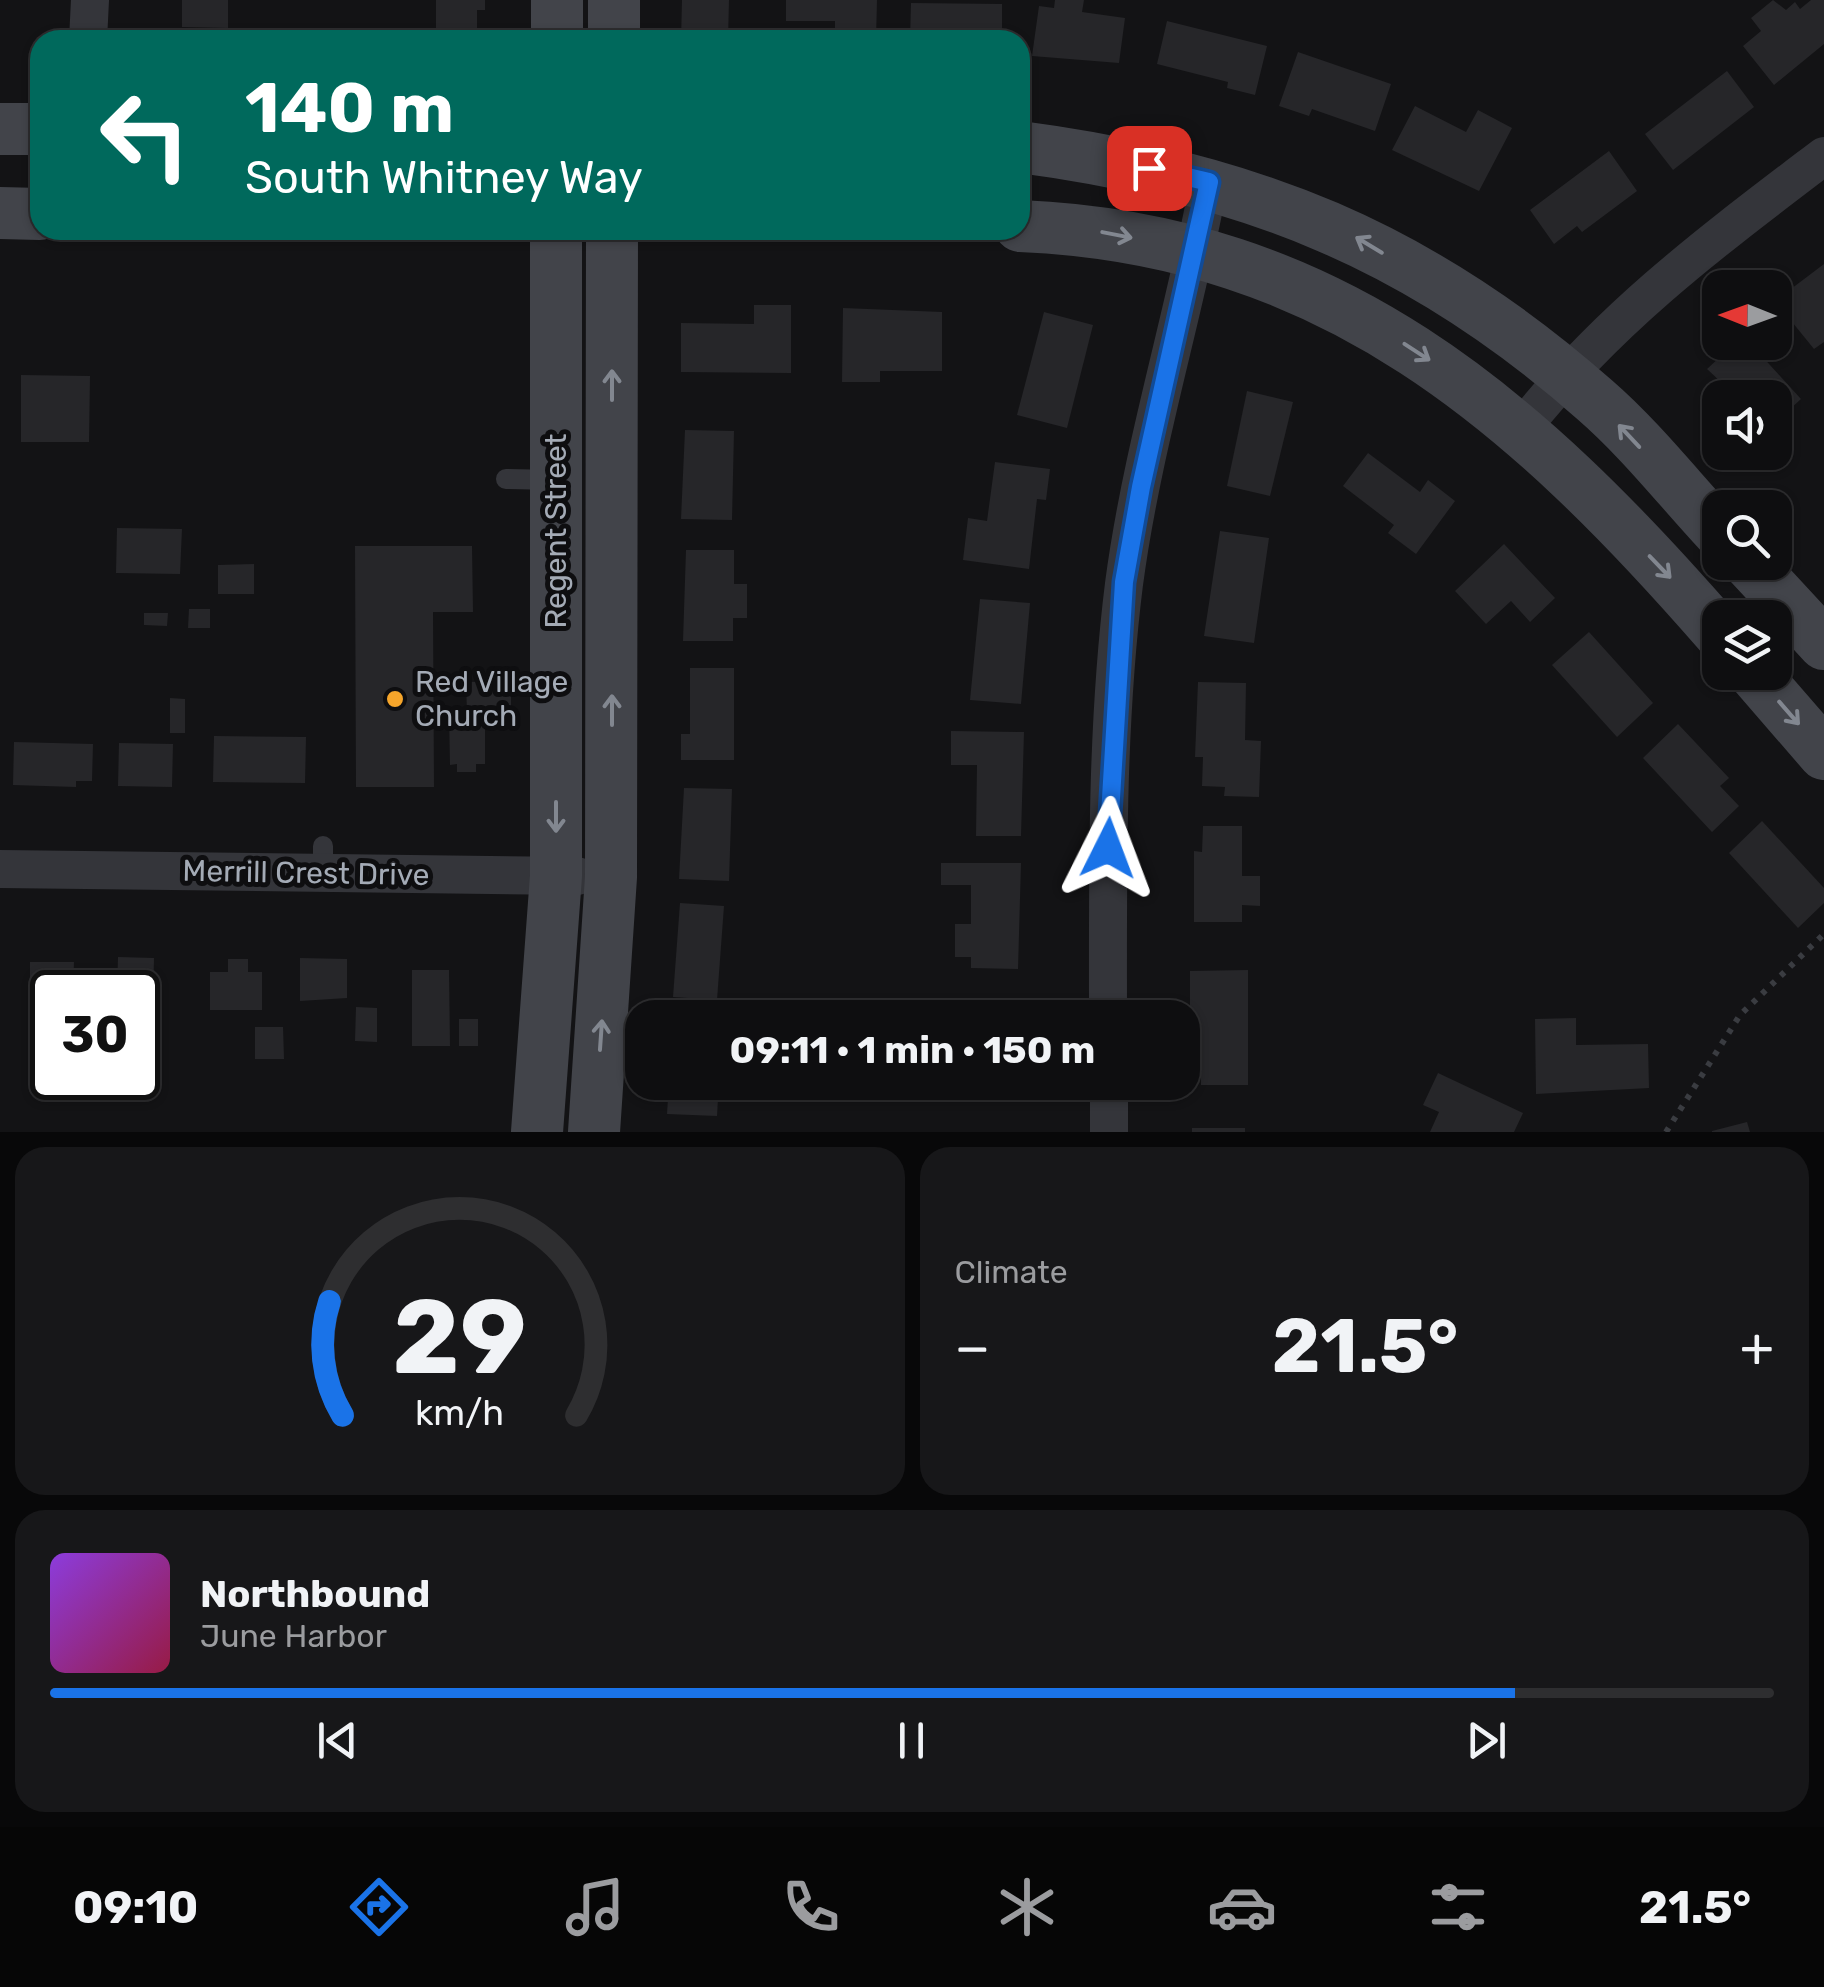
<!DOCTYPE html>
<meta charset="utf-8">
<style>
:root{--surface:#0e0e10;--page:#171719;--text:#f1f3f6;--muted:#9b9c9f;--line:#2e2e30;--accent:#1a73e8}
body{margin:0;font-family:Rubik,sans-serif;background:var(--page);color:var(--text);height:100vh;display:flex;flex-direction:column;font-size:38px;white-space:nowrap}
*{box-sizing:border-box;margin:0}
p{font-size:32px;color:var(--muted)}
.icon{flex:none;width:55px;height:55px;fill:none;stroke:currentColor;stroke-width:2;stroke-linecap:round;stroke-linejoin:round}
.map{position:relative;height:1132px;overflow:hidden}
.drawer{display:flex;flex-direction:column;gap:15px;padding:15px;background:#080809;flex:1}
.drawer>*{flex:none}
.top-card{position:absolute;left:30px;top:30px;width:1000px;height:210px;border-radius:30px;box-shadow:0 2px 8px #0004,0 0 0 2px var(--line);background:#00695c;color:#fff;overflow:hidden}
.needle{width:65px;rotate:271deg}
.tools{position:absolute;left:1702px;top:270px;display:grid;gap:20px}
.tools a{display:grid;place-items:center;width:90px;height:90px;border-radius:20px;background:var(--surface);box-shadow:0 2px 8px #0004,0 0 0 2px var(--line);font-size:50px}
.speed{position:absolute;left:30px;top:970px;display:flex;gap:20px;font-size:50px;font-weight:700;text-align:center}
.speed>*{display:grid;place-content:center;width:130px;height:130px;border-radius:50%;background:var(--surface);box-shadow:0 2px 8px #0004,0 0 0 2px var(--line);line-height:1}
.speed .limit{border:5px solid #111;border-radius:15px;background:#fff;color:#111}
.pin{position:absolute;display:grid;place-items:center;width:85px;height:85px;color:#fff;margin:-42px;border-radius:20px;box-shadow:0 5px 15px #0006}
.me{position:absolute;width:110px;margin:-55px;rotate:3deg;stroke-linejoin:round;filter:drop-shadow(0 0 8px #0008)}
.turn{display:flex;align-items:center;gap:35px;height:210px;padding:0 50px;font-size:45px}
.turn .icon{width:130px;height:130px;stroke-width:2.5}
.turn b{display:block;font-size:70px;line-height:85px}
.big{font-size:75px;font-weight:700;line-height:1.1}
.drawer .widget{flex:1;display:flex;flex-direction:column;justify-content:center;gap:15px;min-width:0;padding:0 35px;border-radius:30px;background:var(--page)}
.drawer .dial{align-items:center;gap:0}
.dial svg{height:260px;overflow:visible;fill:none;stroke:var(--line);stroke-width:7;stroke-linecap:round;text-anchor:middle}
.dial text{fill:var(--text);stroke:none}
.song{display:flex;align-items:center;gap:30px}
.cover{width:120px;height:120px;border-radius:15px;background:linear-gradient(135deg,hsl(270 70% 55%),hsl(340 70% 35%))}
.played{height:10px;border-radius:5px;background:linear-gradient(90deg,var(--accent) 85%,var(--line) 85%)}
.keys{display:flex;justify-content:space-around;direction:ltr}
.heat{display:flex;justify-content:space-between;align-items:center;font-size:55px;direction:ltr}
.drawer .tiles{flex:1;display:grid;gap:15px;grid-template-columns:1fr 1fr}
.widget:last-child{grid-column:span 2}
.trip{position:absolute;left:625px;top:1000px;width:575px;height:100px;border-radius:30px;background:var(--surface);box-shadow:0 2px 8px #0004,0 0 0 2px var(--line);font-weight:700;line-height:100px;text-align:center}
.tabs{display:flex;height:160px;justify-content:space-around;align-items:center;background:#060606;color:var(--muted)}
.tabs .icon{width:70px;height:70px}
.tabs .current{color:var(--accent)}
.tabs b{font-size:45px;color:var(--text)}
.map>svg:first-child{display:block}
</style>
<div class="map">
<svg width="1824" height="1132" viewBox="0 0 1824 1132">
<rect width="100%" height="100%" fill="#131315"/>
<g fill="#262629">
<path d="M 182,0 L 228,0 L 228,28 L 182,27 Z"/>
<path d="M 436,0 L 485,0 L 485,10 L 477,10 L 477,39 L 436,39 Z"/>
<path d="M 682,0 L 729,0 L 728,40 L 681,40 Z"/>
<path d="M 786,0 L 877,0 L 876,40 L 835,40 L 835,21 L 786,21 Z"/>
<path d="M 1055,0 L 1084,0 L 1082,12 L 1125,18 L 1119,63 L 1032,56 L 1039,6 L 1054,8 Z"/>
<path d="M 1773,0 L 1786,10 L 1795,2 L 1800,9 L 1811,0 L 1824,0 L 1824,44 L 1774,85 L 1743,46 L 1761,31 L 1751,18 Z"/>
<path d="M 911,3 L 1002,4 L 1002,40 L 910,40 Z"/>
<path d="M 1167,21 L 1267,46 L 1255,95 L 1227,88 L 1228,82 L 1157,64 Z"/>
<path d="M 1298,52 L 1391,84 L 1375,131 L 1312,109 L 1309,116 L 1279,106 Z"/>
<path d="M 1727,71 L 1754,107 L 1673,170 L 1645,134 Z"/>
<path d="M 1415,106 L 1466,132 L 1478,110 L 1512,128 L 1479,191 L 1392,150 Z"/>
<path d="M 1609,151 L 1637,191 L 1582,232 L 1577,226 L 1554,244 L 1530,210 Z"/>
<path d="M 1824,264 L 1824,342 L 1814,349 L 1775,301 Z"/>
<path d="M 754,305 L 791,305 L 791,373 L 681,372 L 681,323 L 754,324 Z"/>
<path d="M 843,308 L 942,312 L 942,371 L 880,371 L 880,382 L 842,382 Z"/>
<path d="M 1044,312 L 1093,325 L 1067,428 L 1017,415 Z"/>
<path d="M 1736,342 L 1749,342 L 1801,399 L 1775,423 L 1775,398 L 1738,398 L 1707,369 Z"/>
<path d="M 21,375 L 90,376 L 89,442 L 21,442 Z"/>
<path d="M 1247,391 L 1293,402 L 1270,496 L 1227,486 Z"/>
<path d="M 685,430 L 734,431 L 732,520 L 681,519 Z"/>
<path d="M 1368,453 L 1420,492 L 1428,480 L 1455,501 L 1416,554 L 1388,533 L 1394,525 L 1343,486 Z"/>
<path d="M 995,462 L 1050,469 L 1046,500 L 1037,499 L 1029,569 L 963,560 L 968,518 L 987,521 Z"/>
<path d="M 117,528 L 182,529 L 180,574 L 116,573 Z"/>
<path d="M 1220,531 L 1269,538 L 1254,643 L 1204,636 Z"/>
<path d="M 1504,544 L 1555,598 L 1530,622 L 1511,601 L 1486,624 L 1455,591 Z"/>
<path d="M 355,546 L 472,546 L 473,612 L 433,612 L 434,787 L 356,787 Z"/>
<path d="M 686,550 L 734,550 L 734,584 L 747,584 L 747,618 L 733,618 L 733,641 L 683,641 Z"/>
<path d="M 254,564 L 254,594 L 218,594 L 218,565 Z"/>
<path d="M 980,599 L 1030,603 L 1021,704 L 970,700 Z"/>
<path d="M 189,609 L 210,609 L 210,628 L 188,628 Z"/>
<path d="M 144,613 L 168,613 L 167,626 L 144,625 Z"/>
<path d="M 1589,632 L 1653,703 L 1617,737 L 1552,665 Z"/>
<path d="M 690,668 L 734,668 L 734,760 L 681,760 L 681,734 L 690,734 Z"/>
<path d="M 511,681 L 511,712 L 485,712 L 485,764 L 476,764 L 476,772 L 457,772 L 457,764 L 450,765 L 449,713 L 467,713 L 466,682 Z"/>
<path d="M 1198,682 L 1246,683 L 1245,740 L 1261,741 L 1259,797 L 1224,796 L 1225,787 L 1202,786 L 1203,757 L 1195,757 Z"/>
<path d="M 170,698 L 185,699 L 185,733 L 170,733 Z"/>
<path d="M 1678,724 L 1729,778 L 1720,786 L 1739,806 L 1712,832 L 1643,758 Z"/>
<path d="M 951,731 L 1024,732 L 1021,836 L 976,836 L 977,765 L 951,765 Z"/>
<path d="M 214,736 L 306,737 L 305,783 L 213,782 Z"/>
<path d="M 14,742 L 93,744 L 92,781 L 76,781 L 76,787 L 13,785 Z"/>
<path d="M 119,743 L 173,744 L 172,787 L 118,786 Z"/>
<path d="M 684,788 L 732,789 L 729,881 L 679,879 Z"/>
<path d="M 1762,821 L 1824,888 L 1824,903 L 1798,928 L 1729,853 Z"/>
<path d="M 1203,826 L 1242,826 L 1242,876 L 1260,876 L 1260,906 L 1242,905 L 1242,922 L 1194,922 L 1194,851 L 1202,852 Z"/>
<path d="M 941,863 L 1021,863 L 1018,969 L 971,968 L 971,957 L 955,957 L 955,924 L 971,924 L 971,885 L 941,885 Z"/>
<path d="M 680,903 L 724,906 L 717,1000 L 673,997 Z"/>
<path d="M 118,957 L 154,958 L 153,1001 L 138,1000 L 138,992 L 117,992 Z"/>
<path d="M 300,958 L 347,959 L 347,998 L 300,1001 Z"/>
<path d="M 228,959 L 248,959 L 248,972 L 262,972 L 262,1010 L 210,1010 L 210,972 L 228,972 Z"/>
<path d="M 30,962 L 74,962 L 73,992 L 30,996 Z"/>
<path d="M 412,970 L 449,970 L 450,1046 L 412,1046 Z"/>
<path d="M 1248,970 L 1248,1085 L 1201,1085 L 1201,1027 L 1190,1027 L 1190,971 Z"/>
<path d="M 356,1007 L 377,1008 L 377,1042 L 355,1041 Z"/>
<path d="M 979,1008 L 1025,1009 L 1025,1018 L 979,1018 Z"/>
<path d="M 1576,1018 L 1576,1045 L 1648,1044 L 1649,1088 L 1536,1094 L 1535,1019 Z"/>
<rect x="459" y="1019" width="19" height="27"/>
<path d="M 255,1027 L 283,1027 L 284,1059 L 255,1059 Z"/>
<path d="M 1438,1073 L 1523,1113 L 1514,1132 L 1430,1132 L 1439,1112 L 1423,1105 Z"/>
<path d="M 669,1082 L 719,1082 L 717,1116 L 667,1114 Z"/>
<path d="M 1747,1122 L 1750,1132 L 1712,1132 L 1712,1131 Z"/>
<rect x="1192" y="1128" width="53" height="4"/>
</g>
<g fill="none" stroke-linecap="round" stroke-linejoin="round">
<path stroke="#3a3c41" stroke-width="6" stroke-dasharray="5 8" stroke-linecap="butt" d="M 1666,1132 L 1740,1015 L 1824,934"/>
<g stroke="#34353a" stroke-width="20">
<path d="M 506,479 L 554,480"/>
<path d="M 323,846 L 323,873"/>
</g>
<g stroke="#34353a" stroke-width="38">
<path d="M 88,40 L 90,0"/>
<path d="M 1522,428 C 1611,316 1711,242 1824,156"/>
<path d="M 0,869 L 577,876"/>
<path d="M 1108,1018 C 1108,873 1106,728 1124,584 C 1142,448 1184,317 1209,182"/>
<path d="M 1109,1082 L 1109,1132"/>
</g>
<g stroke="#42444a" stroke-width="52">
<path d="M 557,40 L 557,0"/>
<path d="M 614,40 L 614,0"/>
<path d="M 0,129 L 40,129"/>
<path d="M 1020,147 C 1248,177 1421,246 1595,400 C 1640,439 1679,489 1720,533"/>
<path d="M 0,213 L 40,214"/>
<path d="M 1020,226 C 1332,239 1525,410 1720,634"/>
<path d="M 1748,562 L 1824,644"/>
<path d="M 1753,672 L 1824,754"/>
<path d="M 537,1132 L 556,876 L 556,230"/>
<path d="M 594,1132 L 611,877 L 612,230"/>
</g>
</g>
<defs><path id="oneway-shaft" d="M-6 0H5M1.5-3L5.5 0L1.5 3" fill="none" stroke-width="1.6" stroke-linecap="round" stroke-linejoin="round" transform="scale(2.5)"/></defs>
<g stroke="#828790">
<use href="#oneway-shaft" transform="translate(1117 235) rotate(11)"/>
<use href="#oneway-shaft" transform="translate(1369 245) rotate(-149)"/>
<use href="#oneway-shaft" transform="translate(1417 352) rotate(33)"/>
<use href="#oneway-shaft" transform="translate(612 385) rotate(-90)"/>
<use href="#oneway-shaft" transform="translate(1629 436) rotate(-133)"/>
<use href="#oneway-shaft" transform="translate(1660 567) rotate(46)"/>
<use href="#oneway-shaft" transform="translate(612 710) rotate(-90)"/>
<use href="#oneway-shaft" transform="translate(1789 713) rotate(49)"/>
<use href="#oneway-shaft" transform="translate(556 817) rotate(90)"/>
<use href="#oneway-shaft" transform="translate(601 1035) rotate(-86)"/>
</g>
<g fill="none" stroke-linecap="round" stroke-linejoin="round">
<defs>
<path id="route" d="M 1108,848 L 1124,582 L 1141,487 L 1209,182 L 1149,168"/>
</defs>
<use href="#route" stroke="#114b97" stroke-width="25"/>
<use href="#route" stroke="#1a73e8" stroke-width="18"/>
</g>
<circle fill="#f5a52b" stroke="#0e0e10" stroke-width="4" cx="395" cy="699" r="10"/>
<g text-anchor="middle" stroke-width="10" stroke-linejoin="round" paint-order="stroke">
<g font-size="30" fill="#a4abb6" stroke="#0e0e10">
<text transform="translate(556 531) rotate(-90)" y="10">Regent Street</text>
<text transform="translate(306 873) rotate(1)" y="10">Merrill Crest Drive</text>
</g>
<g font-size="30" fill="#a4abb6" stroke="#0e0e10" text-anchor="start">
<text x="415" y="692">Red Village<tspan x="415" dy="34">Church</tspan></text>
</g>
</g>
</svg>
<div class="tools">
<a><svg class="needle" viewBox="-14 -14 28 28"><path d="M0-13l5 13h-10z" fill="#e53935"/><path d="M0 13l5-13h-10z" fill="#9b9c9f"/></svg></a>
<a><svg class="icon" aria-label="sound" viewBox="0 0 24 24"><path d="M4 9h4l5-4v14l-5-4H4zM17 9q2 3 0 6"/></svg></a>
<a><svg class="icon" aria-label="search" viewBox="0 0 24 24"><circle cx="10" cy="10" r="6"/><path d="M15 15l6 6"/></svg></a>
<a><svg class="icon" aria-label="layers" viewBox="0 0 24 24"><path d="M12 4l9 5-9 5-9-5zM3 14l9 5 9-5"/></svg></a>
</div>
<div class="speed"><div class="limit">30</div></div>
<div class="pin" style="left:1149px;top:168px;background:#d93025"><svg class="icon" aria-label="arrive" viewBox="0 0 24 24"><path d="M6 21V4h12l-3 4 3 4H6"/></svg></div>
<svg class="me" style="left:1108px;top:848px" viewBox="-20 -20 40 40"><path d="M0-17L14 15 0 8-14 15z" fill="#1a73e8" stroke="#fff" stroke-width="4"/></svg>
<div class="trip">09:11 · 1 min · 150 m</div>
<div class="top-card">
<div class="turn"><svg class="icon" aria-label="left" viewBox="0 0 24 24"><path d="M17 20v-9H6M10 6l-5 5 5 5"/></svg><div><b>140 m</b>South Whitney Way</div></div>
</div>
</div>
<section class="drawer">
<div class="tiles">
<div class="widget dial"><svg viewBox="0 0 100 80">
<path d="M14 69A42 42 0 1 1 86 69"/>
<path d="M14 69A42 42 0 0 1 10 34" stroke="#1a73e8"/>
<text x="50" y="56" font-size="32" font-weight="700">29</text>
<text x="50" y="72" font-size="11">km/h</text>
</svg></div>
<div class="widget"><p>Climate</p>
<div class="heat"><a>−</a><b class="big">21.5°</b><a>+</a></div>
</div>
<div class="widget">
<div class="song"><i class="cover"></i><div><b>Northbound</b><p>June Harbor</p></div></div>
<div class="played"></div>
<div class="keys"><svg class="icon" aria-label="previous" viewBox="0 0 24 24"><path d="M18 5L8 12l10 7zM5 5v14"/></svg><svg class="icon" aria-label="pause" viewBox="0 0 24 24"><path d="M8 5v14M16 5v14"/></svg><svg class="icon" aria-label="next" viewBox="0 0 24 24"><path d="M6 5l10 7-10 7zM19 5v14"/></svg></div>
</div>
</div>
</section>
<nav class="tabs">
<b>09:10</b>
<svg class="icon current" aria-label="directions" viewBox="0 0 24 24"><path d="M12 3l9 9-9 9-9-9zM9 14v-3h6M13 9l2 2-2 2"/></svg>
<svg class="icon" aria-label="music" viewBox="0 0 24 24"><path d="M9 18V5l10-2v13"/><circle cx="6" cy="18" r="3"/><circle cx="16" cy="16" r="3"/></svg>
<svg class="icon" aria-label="phone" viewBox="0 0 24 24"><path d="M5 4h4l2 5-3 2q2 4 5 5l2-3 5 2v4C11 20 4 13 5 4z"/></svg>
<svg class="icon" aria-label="climate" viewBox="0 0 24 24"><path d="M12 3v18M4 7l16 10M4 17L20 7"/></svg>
<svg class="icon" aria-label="car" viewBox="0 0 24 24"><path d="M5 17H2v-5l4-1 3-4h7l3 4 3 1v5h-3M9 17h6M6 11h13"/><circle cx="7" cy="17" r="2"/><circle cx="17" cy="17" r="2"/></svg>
<svg class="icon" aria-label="filters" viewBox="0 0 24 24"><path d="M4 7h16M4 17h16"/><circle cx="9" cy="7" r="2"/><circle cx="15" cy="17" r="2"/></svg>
<b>21.5°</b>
</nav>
